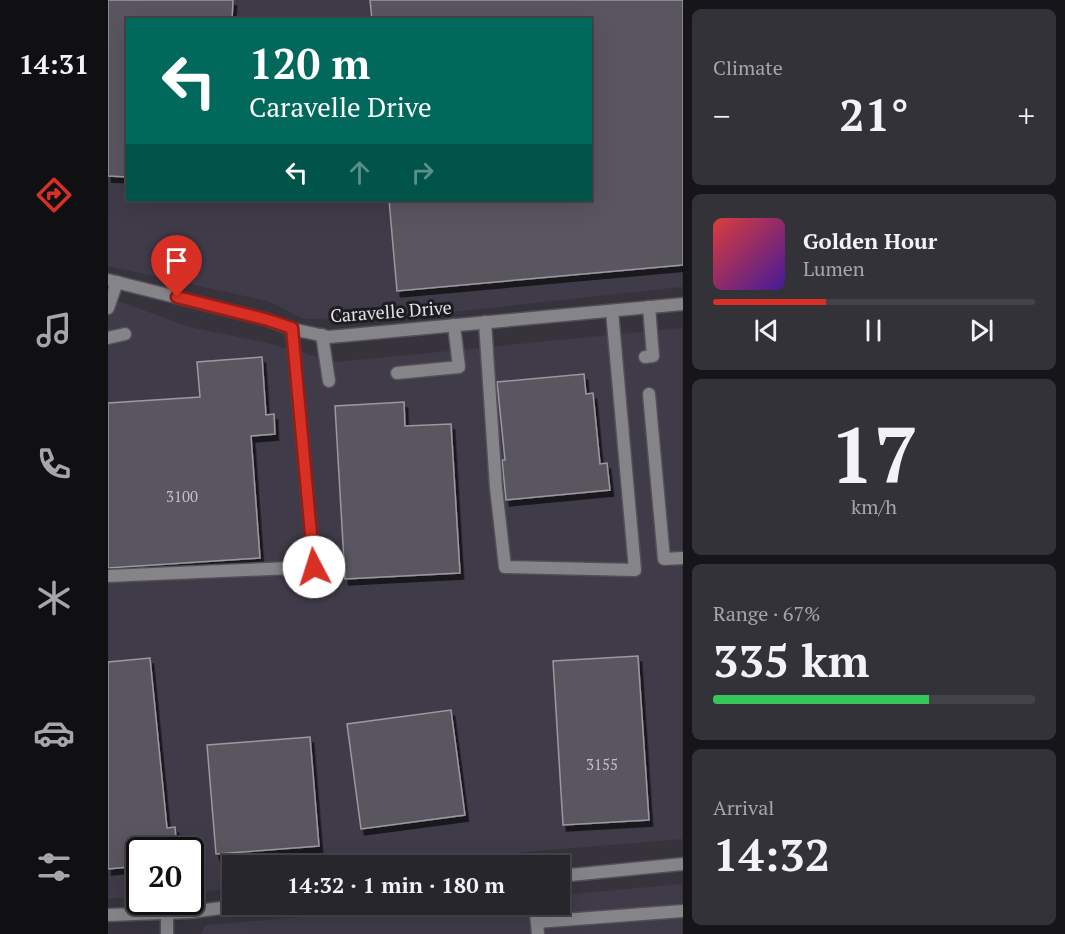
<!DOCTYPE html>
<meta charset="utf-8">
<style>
:root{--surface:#28262d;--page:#343239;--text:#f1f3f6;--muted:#a5a5aa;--line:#444349;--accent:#d93025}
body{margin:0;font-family:"PT Serif",serif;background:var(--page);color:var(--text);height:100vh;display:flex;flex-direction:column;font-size:22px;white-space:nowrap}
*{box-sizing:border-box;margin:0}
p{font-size:20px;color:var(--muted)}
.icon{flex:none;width:33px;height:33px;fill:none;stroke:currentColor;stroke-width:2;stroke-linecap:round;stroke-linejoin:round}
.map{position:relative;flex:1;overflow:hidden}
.sheet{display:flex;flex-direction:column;gap:9px;padding:9px;background:#161519;width:382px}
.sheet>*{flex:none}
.top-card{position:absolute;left:18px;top:18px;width:466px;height:183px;border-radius:0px;box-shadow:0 6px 24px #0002,0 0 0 2px var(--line);background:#00695c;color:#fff;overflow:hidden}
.speed{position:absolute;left:18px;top:837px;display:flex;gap:12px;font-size:30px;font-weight:700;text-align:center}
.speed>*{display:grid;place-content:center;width:78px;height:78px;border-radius:50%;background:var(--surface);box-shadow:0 6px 24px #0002,0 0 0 2px var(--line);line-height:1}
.speed .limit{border:3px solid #111;border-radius:9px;background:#fff;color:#111}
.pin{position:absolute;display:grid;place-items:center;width:51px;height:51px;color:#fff;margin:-62px -26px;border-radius:50% 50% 50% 0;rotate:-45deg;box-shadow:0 0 6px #0007}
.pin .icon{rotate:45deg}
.me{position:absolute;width:66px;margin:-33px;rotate:355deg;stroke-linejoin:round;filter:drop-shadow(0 0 4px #0008)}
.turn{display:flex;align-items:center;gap:21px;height:126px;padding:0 24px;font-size:27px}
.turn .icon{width:78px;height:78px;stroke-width:2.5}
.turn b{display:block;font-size:42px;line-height:51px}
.lanes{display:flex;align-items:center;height:57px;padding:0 24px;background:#0003;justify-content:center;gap:30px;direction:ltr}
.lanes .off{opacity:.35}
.big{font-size:45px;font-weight:700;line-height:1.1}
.sheet .widget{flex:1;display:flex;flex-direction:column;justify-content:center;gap:9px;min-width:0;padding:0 21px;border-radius:9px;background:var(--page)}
.sheet .dial{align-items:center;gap:0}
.dial b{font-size:78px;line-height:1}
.song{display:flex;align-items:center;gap:18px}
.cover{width:72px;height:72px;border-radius:9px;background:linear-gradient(135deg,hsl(0 70% 55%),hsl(260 70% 35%))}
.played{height:6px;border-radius:3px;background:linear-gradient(90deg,var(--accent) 35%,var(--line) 35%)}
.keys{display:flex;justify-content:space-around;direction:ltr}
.heat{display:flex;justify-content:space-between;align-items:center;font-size:33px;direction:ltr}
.charge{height:9px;border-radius:4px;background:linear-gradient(90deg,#34c759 67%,var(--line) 0)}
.trip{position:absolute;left:114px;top:855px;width:348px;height:60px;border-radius:0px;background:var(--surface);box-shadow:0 6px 24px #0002,0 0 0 2px var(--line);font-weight:700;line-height:60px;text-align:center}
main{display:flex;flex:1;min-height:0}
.dock{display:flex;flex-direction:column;width:108px;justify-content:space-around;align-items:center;background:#100f12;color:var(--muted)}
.dock .icon{width:42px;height:42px}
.dock .current{color:var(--accent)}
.dock b{font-size:27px;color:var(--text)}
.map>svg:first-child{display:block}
</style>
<main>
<nav class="dock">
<b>14:31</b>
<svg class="icon current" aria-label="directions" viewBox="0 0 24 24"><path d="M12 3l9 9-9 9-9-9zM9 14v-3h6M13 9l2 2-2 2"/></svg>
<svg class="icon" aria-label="music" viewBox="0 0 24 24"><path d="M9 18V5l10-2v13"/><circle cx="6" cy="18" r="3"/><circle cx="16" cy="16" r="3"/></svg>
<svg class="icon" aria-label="phone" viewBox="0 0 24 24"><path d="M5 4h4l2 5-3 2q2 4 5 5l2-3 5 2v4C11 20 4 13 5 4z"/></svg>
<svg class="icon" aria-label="climate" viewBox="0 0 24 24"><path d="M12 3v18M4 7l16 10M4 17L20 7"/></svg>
<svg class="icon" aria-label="car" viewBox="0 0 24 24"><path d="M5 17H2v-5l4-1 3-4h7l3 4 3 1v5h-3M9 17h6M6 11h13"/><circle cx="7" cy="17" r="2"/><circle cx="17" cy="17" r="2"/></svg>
<svg class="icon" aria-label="filters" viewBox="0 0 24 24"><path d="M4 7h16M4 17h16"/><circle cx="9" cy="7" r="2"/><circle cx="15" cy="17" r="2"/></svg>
</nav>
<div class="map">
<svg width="575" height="934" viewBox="0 0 575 934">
<defs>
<filter id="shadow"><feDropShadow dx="3.5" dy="6" stdDeviation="0" flood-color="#0009"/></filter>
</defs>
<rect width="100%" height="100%" fill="#36333c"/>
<g fill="#3f3b49" fill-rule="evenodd">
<path d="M 0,0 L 574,0 L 574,287 L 288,318 L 196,319 L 160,301 L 0,266 ZM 20,20 L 483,20 L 483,200 L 20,200 Z"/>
<path d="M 0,297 L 81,327 L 155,342 L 228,362 L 574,328 L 574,839 L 418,852 L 319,866 L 124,866 L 124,889 L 83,893 L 82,850 L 32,850 L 31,896 L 0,899 Z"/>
<path d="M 574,884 L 574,934 L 93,934 L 98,925 L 338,905 L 452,904 L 452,895 Z"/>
</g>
<g fill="#5a5761" stroke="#9b98a2" stroke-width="1.5" filter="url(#shadow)">
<path d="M 0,0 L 125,0 L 124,20 L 20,20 L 20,177 L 0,176 Z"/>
<path d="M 262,0 L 575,0 L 575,265 L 289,291 L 281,200 L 483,200 L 483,20 L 264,20 Z"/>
<path d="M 154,357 L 158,415 L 166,414 L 167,434 L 143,436 L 152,558 L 0,568 L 0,403 L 92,397 L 89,362 Z"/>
<path d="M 476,374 L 478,394 L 485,393 L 492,464 L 499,463 L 502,490 L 398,500 L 394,460 L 397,460 L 389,382 Z"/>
<path d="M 296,402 L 297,426 L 343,424 L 352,573 L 237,579 L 227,406 Z"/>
<path d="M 530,656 L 541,820 L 455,825 L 445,661 Z"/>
<path d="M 42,658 L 59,828 L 67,827 L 69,850 L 32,850 L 32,866 L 0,869 L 0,662 Z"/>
<path d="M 343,710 L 357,815 L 253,829 L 239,724 Z"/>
<path d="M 202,737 L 211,846 L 108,854 L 99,745 Z"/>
</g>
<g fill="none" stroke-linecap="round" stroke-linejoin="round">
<defs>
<g id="minor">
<path d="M 0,280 L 160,320 L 184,329 L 221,337 L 575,304"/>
<path d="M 0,308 L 9,282"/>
<path d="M 377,322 L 388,488 L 397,567 L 527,570 L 504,311"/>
<path d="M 214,335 L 221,381"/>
<path d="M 0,338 L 17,334"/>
<path d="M 537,357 L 545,356 L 541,307"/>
<path d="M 289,373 L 351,367 L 346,325"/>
<path d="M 541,394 L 556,559 L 575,558"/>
<path d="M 0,576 L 206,567 L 184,329"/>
<path d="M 452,876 L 575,864"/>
<path d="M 427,904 L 430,934"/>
<path d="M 59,913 L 59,934"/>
<path d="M 0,915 L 83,912 L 143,904"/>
<path d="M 429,922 L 575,911"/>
</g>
</defs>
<use href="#minor" stroke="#524f58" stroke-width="15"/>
<use href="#minor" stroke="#858488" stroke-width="12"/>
</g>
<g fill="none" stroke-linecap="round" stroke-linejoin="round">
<defs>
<path id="route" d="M 69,297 L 160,320 L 184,328 L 206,567"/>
</defs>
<use href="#route" stroke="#8d1f18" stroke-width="15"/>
<use href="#route" stroke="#d93025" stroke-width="10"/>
</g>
<g text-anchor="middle" stroke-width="6" stroke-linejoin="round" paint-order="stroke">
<g font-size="15" fill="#c2bfc6">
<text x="74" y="502">3100</text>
<text x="494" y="770">3155</text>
</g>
<g font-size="18" fill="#e4e2e8" stroke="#1d1c20">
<text transform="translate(283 312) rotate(-4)" y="6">Caravelle Drive</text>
</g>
</g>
</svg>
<div class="speed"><div class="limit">20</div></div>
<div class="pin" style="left:69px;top:297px;background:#d93025"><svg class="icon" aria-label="arrive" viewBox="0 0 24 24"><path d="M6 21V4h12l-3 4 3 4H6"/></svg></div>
<svg class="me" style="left:206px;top:567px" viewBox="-20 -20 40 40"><circle r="19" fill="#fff"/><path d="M0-13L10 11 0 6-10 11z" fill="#d93025"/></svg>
<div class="trip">14:32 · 1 min · 180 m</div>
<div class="top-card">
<div class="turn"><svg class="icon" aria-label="left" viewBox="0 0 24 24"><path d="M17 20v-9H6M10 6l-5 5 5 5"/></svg><div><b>120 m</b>Caravelle Drive</div></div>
<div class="lanes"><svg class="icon" aria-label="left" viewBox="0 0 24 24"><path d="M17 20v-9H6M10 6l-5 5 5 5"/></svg><svg class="icon off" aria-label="ahead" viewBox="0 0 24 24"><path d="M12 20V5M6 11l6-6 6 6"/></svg><svg class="icon off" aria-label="right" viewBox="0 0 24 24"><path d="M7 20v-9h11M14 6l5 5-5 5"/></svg></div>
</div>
</div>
<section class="sheet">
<div class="widget"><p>Climate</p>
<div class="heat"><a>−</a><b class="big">21°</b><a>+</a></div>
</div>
<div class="widget">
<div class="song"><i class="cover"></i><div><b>Golden Hour</b><p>Lumen</p></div></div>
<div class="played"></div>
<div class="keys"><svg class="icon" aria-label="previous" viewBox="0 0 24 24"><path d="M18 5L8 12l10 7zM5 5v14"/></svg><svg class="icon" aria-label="pause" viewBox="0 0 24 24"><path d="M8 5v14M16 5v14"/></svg><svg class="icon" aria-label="next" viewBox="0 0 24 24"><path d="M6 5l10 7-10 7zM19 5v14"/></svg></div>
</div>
<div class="widget dial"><b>17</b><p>km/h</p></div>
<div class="widget"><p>Range · 67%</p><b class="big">335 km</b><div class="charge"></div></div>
<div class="widget"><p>Arrival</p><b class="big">14:32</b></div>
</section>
</main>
